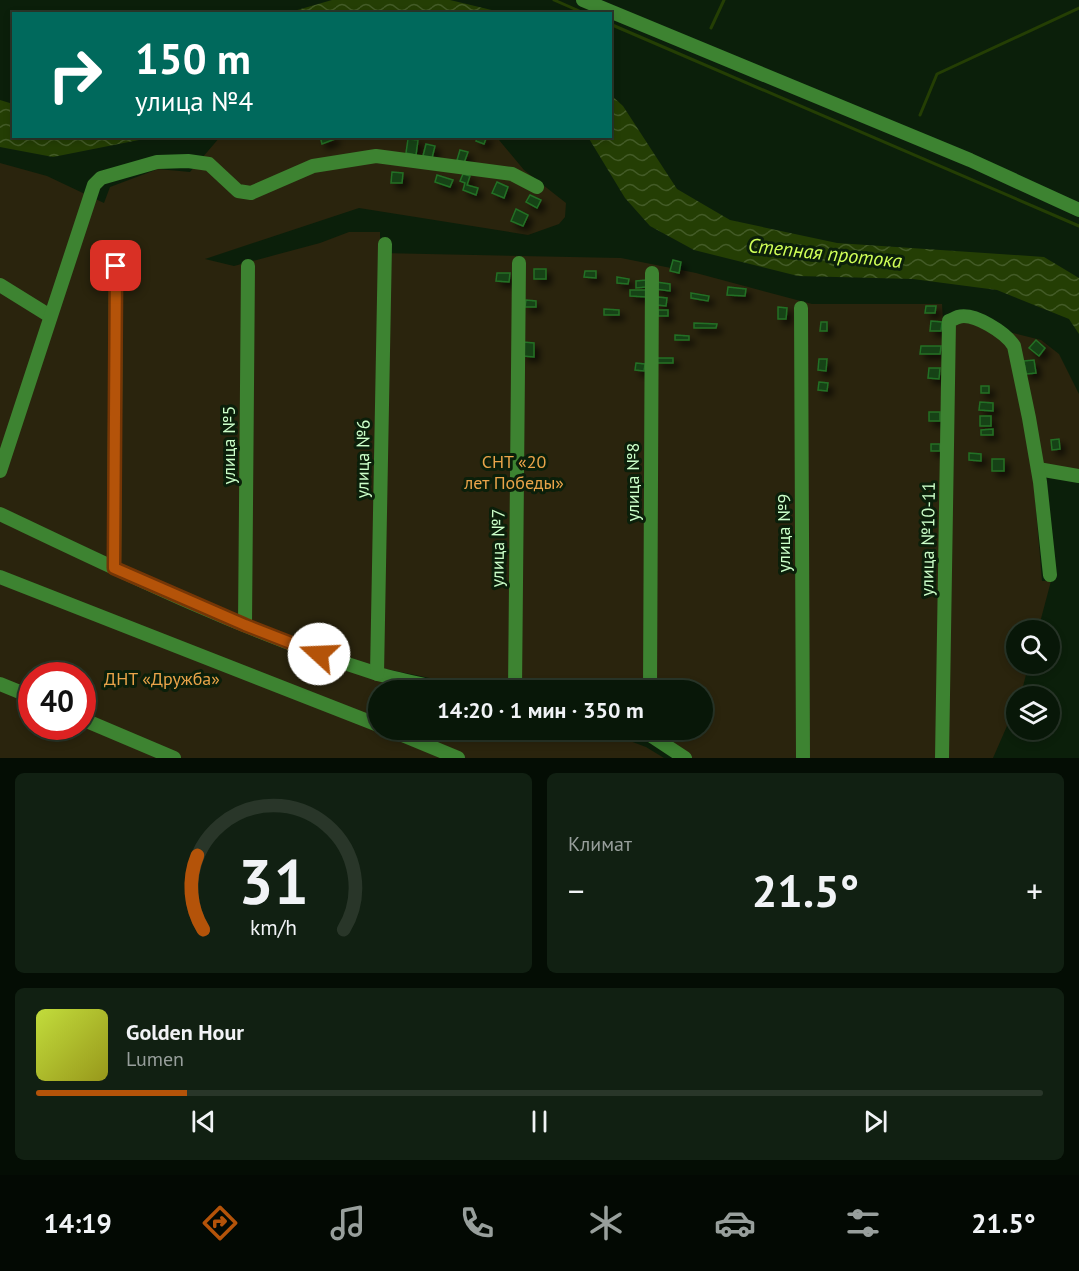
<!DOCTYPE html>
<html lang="ru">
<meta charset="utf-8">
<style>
:root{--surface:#081708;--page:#112012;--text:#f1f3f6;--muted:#989f9c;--line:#293629;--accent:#b45309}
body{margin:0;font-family:"PT Sans",sans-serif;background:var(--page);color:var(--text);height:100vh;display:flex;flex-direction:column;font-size:22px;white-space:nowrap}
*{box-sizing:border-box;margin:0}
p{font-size:20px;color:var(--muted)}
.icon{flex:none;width:33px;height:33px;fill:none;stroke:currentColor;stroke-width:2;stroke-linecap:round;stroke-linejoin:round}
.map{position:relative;height:758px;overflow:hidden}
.details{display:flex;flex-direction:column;gap:15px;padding:15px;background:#040d04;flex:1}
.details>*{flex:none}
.top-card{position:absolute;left:12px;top:12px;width:600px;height:126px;border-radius:0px;box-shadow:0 3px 9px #0003,0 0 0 2px var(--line);background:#00695c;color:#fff;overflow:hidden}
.buttons{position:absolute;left:1006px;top:620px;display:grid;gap:12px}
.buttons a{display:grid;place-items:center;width:54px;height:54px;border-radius:50%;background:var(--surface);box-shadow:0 3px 9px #0003,0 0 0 2px var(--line);font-size:30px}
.speed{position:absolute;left:18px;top:662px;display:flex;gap:12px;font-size:30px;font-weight:700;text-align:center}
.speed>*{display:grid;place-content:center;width:78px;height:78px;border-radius:50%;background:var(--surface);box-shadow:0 3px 9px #0003,0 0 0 2px var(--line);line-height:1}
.speed .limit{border:9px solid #d22;background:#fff;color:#111}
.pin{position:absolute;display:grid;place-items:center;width:51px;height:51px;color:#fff;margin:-26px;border-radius:12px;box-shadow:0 3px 9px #0006}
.me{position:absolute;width:66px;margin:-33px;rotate:290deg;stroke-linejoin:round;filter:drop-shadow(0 0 4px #0008)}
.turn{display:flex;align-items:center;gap:21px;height:126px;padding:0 24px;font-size:27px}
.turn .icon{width:78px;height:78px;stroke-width:2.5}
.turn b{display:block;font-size:42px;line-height:51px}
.big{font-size:45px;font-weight:600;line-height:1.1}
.details .widget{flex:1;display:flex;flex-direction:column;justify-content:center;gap:9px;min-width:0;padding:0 21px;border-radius:9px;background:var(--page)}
.details .dial{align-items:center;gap:0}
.dial svg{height:156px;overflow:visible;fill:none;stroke:var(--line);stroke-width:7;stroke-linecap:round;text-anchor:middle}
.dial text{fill:var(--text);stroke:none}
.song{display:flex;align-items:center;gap:18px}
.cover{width:72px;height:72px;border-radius:9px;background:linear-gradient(135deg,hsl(70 70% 55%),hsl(60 70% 35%))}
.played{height:6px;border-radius:3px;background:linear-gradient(90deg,var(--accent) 15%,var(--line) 15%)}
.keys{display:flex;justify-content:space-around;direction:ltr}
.heat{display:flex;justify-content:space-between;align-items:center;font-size:33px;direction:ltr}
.details .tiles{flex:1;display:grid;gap:15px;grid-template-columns:1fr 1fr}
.widget:last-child{grid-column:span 2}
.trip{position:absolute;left:368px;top:680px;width:345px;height:60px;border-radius:30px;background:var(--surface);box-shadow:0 3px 9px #0003,0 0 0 2px var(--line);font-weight:600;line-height:60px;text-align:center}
.tabs{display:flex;height:96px;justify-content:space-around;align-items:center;background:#030903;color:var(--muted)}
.tabs .icon{width:42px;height:42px}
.tabs .active{color:var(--accent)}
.tabs b{font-size:27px;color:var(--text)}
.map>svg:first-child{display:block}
</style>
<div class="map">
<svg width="1079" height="758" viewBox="0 0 1079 758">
<defs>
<pattern id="water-waves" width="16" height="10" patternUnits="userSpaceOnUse" patternTransform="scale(1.5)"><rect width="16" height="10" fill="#243e04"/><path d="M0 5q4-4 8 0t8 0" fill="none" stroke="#435b27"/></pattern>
<filter id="shadow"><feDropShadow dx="5" dy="5" stdDeviation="3" flood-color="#0009"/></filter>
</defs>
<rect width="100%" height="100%" fill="#0b1f0a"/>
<g fill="#2a240d" fill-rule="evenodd">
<path d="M 220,137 L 492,137 L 499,140 L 524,170 L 566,203 L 565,217 L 559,224 L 528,235 L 359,208 L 205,259 L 234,266 L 320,243 L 349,232 L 380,232 L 380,253 L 621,258 L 696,273 L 812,304 L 942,304 L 943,321 L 957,319 L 1041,340 L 1059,354 L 1079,394 L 1079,473 L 1033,472 L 1042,581 L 1051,581 L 1038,630 L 1017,630 L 1017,663 L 1029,663 L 1021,694 L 1020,696 L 1017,696 L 1017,703 L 993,758 L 692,758 L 652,729 L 702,729 L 702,690 L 488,690 L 352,662 L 276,633 L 0,509 L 0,163 L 47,176 L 104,203 L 110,187 L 158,169 L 190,172 Z"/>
<path d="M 0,520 L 293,652 L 418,690 L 378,690 L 378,729 L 598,729 L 646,747 L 664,758 L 0,758 ZM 32,675 L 82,675 L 82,726 L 32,726 Z"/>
</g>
<g fill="url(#water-waves)">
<path d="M 332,0 L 450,0 L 504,13 L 287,13 Z"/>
<path d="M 611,95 L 623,106 L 677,189 L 730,220 L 837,243 L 1044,257 L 1079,278 L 1079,334 L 1069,319 L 997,290 L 913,279 L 798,276 L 694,250 L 650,226 L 625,198 L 588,137 L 610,136 Z"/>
<path d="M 0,100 L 13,104 L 14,136 L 154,137 L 53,157 L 0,147 Z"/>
</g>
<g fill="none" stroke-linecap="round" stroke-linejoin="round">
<g stroke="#243e04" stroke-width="3">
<path d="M 554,0 L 586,14"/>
<path d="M 610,24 L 1079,226"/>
<path d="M 711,28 L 724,0"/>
<path d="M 920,115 L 937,74 L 1079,8"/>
</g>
</g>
<g fill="#154215" stroke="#247025" stroke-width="1.5" filter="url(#shadow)">
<path d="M 320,136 L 334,136 L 335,139 L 322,144 Z"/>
<path d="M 478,136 L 487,136 L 484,144 L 476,141 Z"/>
<path d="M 408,139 L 418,140 L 416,155 L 406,153 Z"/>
<path d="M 426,144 L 435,146 L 432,158 L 423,156 Z"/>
<path d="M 460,150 L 468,152 L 464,163 L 457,160 Z"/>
<path d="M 392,172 L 403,173 L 402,183 L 391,183 Z"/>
<path d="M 463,174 L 470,176 L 467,185 L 478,188 L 476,195 L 463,190 L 465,183 L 460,181 Z"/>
<path d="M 437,175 L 453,180 L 450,187 L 435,182 Z"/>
<path d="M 497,182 L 508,187 L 504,198 L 492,193 Z"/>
<path d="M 530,195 L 541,200 L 537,208 L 526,202 Z"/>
<path d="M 516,209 L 528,215 L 523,226 L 511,221 Z"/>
<path d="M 673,260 L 681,262 L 679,273 L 670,271 Z"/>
<rect x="534" y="269" width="12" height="10"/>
<path d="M 585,271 L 596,271 L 596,278 L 584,277 Z"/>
<path d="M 497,273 L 510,273 L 509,282 L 496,281 Z"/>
<path d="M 617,277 L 629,279 L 628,284 L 617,283 Z"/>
<path d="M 646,280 L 646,287 L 636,288 L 636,281 Z"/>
<path d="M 656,282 L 670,284 L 670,291 L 655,289 Z"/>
<path d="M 728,287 L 746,289 L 745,296 L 727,295 Z"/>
<path d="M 630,290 L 647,290 L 647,297 L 630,296 Z"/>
<path d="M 691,293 L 709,296 L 708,301 L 691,298 Z"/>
<path d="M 658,297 L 667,298 L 666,306 L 657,305 Z"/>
<path d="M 526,300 L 536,301 L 536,307 L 525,307 Z"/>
<path d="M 926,306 L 936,306 L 935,313 L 925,313 Z"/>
<path d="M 778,307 L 787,308 L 786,319 L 778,319 Z"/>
<path d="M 604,309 L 619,310 L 619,315 L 604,315 Z"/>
<rect x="658" y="310" width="10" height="6"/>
<path d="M 931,321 L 942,322 L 941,331 L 930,331 Z"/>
<path d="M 821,322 L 827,322 L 827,331 L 820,331 Z"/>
<path d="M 694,323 L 717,324 L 716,328 L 694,328 Z"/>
<path d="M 675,335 L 689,336 L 689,340 L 675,340 Z"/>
<path d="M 1036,340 L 1045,348 L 1039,356 L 1029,348 Z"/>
<path d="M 523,342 L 534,343 L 534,357 L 523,356 Z"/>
<path d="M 921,346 L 941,346 L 940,354 L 920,354 Z"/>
<rect x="657" y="358" width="16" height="5"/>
<path d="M 819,359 L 827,359 L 826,371 L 818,370 Z"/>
<path d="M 1034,360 L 1036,373 L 1026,374 L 1024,361 Z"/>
<path d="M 636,363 L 645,364 L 644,371 L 635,370 Z"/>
<path d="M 929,368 L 940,368 L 939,379 L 928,378 Z"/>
<path d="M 819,382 L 828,383 L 827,391 L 818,390 Z"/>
<rect x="981" y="386" width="8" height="7"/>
<path d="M 980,402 L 993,403 L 993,411 L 979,410 Z"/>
<rect x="929" y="412" width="11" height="9"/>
<rect x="980" y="416" width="11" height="10"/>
<path d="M 993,429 L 993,435 L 981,435 L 981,430 Z"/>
<path d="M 1059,439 L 1060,449 L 1052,450 L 1051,440 Z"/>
<rect x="931" y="444" width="9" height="7"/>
<path d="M 969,453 L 981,454 L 981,461 L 969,460 Z"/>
<rect x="992" y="459" width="12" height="12"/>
</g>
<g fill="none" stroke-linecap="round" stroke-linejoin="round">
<g stroke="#3d8331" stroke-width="14">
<path d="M 583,0 L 970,160 L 1079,210"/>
<path d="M 0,285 L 50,316"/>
<path d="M 801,308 L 803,758"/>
<path d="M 1038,469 L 1079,476"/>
<path d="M 0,471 L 94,185 L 101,178 L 157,162 L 188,161 L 209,164 L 238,191 L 251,193 L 313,166 L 376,156 L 512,174 L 537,187"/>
<path d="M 0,514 C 122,572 245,632 375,673 C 398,680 422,684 446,690"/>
<path d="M 114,568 L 116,266"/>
<path d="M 0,577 L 378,725"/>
<path d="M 245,625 L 248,266"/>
<path d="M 377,674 L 385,244"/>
<path d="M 0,684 L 32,697"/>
<path d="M 515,690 L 519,263"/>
<path d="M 650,690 L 652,273"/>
<path d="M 82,719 L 174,758"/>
<path d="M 388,729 L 458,758"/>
<path d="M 633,729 L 650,735 L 685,758"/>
<path d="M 942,758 L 949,321 C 952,320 955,318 958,317 C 974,312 1006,333 1014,346 L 1029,418 L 1040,482 L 1050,575"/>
</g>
</g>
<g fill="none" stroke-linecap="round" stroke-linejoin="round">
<defs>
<path id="route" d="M 116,266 L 114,568 L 245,625 L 319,654"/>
</defs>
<use href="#route" stroke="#753606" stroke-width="15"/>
<use href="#route" stroke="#b45309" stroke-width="10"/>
</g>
<g text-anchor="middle" stroke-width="6" stroke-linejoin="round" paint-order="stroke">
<g font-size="18" fill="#ccffc9" stroke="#0b1f0a">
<text transform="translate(229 445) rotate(-90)" y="6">улица №5</text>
<text transform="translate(363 459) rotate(-89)" y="6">улица №6</text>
<text transform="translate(633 482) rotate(-90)" y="6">улица №8</text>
<text transform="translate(784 533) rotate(-90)" y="6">улица №9</text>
<text transform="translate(928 539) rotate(-89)" y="6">улица №10-11</text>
<text transform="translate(498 548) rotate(-89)" y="6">улица №7</text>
</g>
<g font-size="18" fill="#eaa44a" stroke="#0b1f0a">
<text x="514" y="468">СНТ «20<tspan x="514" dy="21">лет Победы»</tspan></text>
<text x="162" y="685">ДНТ «Дружба»</text>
</g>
<g font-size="20" font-style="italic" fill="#d0ff57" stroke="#0b1f0a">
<text transform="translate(825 253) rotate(6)" y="7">Степная протока</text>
</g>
</g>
</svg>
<div class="buttons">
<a><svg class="icon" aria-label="search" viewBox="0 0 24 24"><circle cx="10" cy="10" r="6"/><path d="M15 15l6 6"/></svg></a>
<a><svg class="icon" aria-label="layers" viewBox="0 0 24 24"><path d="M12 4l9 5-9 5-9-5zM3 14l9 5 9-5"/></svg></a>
</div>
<div class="speed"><div class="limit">40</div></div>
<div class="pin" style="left:116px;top:266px;background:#d93025"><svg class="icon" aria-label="arrive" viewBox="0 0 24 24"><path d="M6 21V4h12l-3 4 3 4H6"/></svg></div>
<svg class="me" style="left:319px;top:654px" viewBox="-20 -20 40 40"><circle r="19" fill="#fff"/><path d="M0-13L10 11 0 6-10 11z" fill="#b45309"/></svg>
<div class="trip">14:20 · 1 мин · 350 m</div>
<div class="top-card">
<div class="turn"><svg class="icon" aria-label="right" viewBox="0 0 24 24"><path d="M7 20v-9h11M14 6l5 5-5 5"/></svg><div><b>150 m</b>улица №4</div></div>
</div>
</div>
<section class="details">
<div class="tiles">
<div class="widget dial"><svg viewBox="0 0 100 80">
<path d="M14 69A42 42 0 1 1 86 69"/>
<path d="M14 69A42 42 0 0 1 11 31" stroke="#b45309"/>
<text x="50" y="56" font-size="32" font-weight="700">31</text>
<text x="50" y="72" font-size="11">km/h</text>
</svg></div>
<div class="widget"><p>Климат</p>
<div class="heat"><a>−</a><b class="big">21.5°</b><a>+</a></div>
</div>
<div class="widget">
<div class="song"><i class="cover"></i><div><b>Golden Hour</b><p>Lumen</p></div></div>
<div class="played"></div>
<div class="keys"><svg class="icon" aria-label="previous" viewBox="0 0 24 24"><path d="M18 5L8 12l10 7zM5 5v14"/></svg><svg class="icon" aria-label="pause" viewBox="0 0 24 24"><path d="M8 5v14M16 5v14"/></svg><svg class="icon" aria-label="next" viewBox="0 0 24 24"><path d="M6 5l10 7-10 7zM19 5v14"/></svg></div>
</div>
</div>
</section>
<nav class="tabs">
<b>14:19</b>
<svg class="icon active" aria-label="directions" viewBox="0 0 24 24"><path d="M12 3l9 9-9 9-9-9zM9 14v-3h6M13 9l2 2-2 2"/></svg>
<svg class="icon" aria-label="music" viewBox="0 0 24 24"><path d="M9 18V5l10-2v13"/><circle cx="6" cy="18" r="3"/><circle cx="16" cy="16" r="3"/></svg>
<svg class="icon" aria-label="phone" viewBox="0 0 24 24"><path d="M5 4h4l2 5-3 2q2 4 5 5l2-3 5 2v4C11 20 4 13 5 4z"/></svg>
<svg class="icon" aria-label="climate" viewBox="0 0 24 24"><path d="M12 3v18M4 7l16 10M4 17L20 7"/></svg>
<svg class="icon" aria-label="car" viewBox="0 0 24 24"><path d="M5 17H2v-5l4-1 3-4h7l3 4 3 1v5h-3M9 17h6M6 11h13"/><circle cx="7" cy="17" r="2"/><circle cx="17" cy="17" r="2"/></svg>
<svg class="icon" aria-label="filters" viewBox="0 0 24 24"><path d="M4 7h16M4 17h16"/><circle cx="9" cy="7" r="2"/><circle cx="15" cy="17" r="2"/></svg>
<b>21.5°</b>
</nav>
